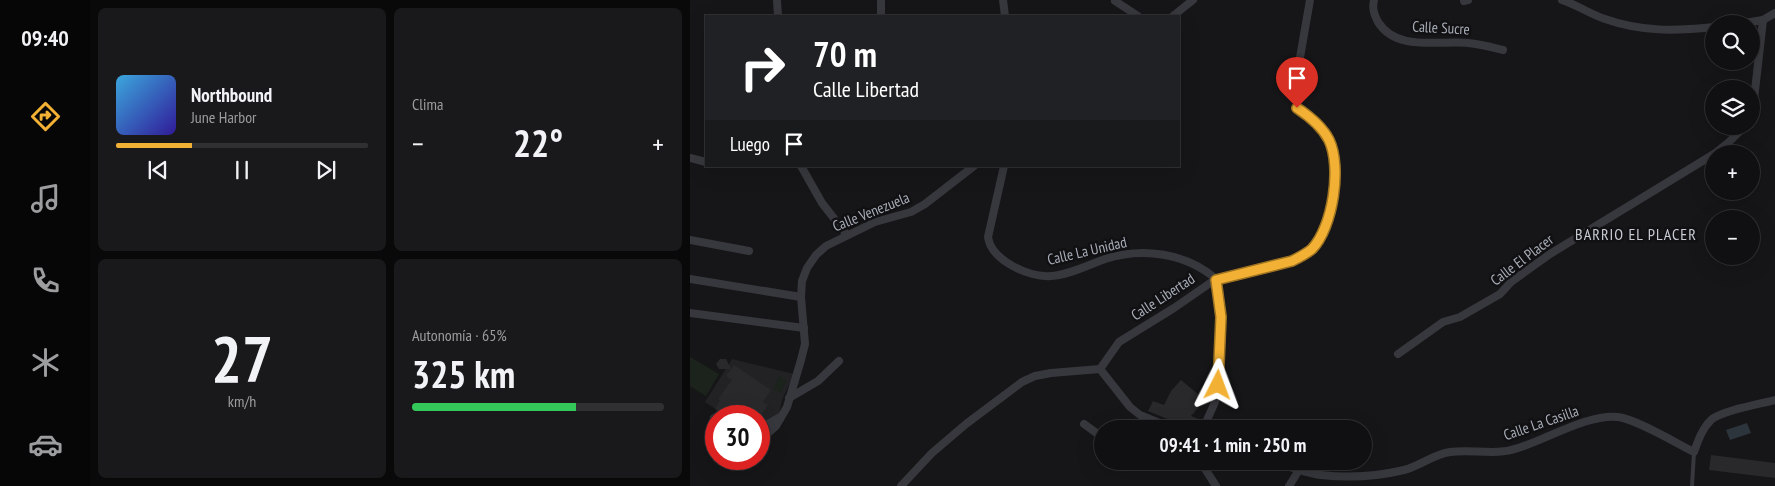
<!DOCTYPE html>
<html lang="es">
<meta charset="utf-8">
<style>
:root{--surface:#101012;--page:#19191b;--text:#f1f3f6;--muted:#9c9d9f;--line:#303032;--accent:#f2b134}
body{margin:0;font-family:"PT Sans Narrow",sans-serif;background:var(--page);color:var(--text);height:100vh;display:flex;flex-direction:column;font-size:19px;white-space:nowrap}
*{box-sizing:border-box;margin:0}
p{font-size:16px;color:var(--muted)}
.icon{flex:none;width:28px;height:28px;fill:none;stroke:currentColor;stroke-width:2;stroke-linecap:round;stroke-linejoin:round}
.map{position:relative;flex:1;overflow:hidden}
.drawer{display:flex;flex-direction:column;gap:8px;padding:8px;background:#09090a;width:600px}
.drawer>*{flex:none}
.top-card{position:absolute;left:15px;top:15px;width:475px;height:152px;border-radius:0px;box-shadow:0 5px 20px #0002,0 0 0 1px var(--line);background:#202124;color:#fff;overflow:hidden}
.buttons{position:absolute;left:1015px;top:15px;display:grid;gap:10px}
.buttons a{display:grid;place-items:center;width:55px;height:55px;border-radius:50%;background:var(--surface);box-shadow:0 5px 20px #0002,0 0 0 1px var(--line);font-size:25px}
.speed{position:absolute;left:15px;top:405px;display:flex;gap:10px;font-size:25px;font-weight:700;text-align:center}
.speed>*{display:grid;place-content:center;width:65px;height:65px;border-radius:50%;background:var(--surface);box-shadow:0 5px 20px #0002,0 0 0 1px var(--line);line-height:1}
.speed .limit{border:8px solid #d22;background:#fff;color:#111}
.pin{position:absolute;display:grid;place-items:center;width:42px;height:42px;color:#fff;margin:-51px -21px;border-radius:50% 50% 50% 0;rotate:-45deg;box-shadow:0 0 5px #0007}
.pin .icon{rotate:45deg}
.me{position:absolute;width:55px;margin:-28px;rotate:3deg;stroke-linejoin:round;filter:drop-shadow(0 0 4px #0008)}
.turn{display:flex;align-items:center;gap:18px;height:105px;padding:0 25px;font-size:22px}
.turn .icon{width:65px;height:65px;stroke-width:2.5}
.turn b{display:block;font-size:35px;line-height:42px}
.then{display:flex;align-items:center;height:48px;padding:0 25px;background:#0003;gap:10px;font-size:19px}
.big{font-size:38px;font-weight:700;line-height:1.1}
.drawer .card{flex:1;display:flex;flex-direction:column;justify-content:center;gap:8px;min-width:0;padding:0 18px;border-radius:8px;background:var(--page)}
.drawer .dial{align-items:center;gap:0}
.dial b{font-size:65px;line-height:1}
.song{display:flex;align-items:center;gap:15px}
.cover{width:60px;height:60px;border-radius:8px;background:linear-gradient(135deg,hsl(200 70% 55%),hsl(250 70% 35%))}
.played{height:5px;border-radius:2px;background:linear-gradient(90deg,var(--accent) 30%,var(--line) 30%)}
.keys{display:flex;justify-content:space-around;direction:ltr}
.heat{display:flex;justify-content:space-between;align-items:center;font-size:28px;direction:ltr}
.charge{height:8px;border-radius:4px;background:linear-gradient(90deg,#34c759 65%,var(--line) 0)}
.drawer .tiles{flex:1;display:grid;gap:8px;grid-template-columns:repeat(2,1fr)}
.trip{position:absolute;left:404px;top:420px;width:278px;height:50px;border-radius:25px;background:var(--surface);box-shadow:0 5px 20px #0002,0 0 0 1px var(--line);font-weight:700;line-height:50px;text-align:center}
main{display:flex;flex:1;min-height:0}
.tabs{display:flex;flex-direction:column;width:90px;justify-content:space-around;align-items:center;background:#060607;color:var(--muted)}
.tabs .icon{width:35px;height:35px}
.tabs .active{color:var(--accent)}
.tabs b{font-size:22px;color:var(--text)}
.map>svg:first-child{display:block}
</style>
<main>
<nav class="tabs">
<b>09:40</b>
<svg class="icon active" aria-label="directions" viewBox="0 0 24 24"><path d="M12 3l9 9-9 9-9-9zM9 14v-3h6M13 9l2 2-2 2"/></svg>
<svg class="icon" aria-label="music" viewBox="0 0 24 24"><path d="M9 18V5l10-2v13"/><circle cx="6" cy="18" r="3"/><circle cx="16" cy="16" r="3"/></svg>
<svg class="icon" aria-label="phone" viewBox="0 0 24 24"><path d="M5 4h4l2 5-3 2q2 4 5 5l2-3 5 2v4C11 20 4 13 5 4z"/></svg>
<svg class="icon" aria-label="climate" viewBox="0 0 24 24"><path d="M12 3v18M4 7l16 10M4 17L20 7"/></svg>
<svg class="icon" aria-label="car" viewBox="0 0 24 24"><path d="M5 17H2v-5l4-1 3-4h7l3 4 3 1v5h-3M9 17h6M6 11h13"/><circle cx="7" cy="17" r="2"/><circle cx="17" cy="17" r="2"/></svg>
</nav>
<section class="drawer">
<div class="tiles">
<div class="card">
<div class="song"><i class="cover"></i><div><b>Northbound</b><p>June Harbor</p></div></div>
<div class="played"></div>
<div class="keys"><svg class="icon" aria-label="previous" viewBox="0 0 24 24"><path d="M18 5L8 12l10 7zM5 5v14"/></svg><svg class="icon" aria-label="pause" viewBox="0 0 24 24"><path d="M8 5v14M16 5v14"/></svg><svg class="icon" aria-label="next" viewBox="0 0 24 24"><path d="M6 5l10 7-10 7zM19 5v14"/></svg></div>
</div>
<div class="card"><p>Clima</p>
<div class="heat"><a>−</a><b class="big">22°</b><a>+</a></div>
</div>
<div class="card dial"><b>27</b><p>km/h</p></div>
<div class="card"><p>Autonomía · 65%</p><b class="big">325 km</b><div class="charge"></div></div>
</div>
</section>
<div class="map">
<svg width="1085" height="486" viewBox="0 0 1085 486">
<rect width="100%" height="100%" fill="#161618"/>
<path fill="#222225" d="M 42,359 L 104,374 L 92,400 L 89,415 L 69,424 L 69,416 L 36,416 L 15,402 Z"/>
<g fill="#1c231d">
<path d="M 0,357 L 29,374 L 16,396 L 0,386 Z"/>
<path d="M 89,376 L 97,380 L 91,393 L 83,389 Z"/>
</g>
<path fill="#2c353c" d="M 1057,423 L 1061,433 L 1040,440 L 1036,430 Z"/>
<g fill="#29292c">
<path d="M 30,359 L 36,359 L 41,369 L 29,369 L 26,364 Z"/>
<path d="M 44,365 L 81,390 L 73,402 L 78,405 L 70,416 L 36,416 L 25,409 L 30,400 L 28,399 L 42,380 L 36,376 Z"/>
<path d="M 491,380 L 515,400 L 501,416 L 511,420 L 507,429 L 502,429 L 458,411 L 463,401 L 474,405 L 481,391 Z"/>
<path d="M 1021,455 L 1085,463 L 1085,478 L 1019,470 Z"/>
</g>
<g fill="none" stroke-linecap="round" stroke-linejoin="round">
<path stroke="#37383d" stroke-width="4" d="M 1002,486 L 1004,452"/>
<g stroke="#37383d" stroke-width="8">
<path d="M 87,0 L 88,16"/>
<path d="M 191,0 L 191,16"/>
<path d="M 313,0 L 315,16"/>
<path d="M 684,0 C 682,9 684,14 688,22 C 707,52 748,40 778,43 C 790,44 801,47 813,50"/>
<path d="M 872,0 C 887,5 900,14 915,19 C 952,32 985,31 1024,27"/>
<path d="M 425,1 L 448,16"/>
<path d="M 774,1 L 778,0"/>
<path d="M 483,16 L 503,0"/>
<path d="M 1048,24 L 1073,20 L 1085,13"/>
<path d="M 1061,113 L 1063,108 L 1073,20"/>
<path d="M 1024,154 L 1039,142 L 1055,126"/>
<path d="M 0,158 L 16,162"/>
<path d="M 111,166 L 132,203 L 157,235"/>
<path d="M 314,166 L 298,237 C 301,260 339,278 361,276 C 379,275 398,265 415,259 C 453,247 496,253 526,279"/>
<path d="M 0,240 L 59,251"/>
<path d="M 0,279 L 111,297"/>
<path d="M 0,313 L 114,328"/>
<path d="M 708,354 L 753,322 L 770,317 L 810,294 L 821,282 L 860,254 L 1024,154"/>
<path d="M 410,369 L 429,342 L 484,308 L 526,279 L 602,261 C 610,257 616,254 622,249 C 643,227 653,167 639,140 C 632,126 619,116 607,108 L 608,69 L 620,0"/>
<path d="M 410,369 L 440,407 L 450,415 L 484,429"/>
<path d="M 99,398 L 128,381 L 149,361"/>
<path d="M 24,418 L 26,421"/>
<path d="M 394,424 L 412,437"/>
<path d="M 69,429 L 90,417"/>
<path d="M 513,429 L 525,402 L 528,385 L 531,317 L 526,279"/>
<path d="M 69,441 L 86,426 L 97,407 L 111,360 L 115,344 L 111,297 L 112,281 L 117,268 L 126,255 L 136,246 L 185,222 L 221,212 L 235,204 L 284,166"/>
<path d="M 510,461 L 526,486"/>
<path d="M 584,461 C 600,467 615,473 631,475 C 658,478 689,476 714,470 C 730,466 744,454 760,452 C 783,449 806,456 828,448 C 858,439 897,414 928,417 C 946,419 986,443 1004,452 C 1008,441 1012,429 1021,420 C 1030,411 1070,404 1085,400"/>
<path d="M 211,486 L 242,453 L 276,424 L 332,382 L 345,376 L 361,373 L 410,369"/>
<path d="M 599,486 L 609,470"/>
</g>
</g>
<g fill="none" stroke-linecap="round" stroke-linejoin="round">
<defs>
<path id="route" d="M 528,385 L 531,317 L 526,280 L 602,261 C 610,257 616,254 622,249 C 643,227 652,167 639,140 C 632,126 619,116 607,108"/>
</defs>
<use href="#route" stroke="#9d7322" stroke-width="12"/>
<use href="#route" stroke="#f2b134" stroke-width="9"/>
</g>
<g text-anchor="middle" stroke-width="5" stroke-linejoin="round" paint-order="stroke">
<g font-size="15" fill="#a8adb8" stroke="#111113">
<text transform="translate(751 28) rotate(3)" y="5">Calle Sucre</text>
<text transform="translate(181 212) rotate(-22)" y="5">Calle Venezuela</text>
<text transform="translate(397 251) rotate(-13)" y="5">Calle La Unidad</text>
<text transform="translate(832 260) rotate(-37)" y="5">Calle El Placer</text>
<text transform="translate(473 297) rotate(-33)" y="5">Calle Libertad</text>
<text transform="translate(851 423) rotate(-19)" y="5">Calle La Casilla</text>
</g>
<g font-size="16" letter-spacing="1" fill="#c9ccd4" stroke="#111113">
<text x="946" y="240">BARRIO EL PLACER</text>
</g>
</g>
</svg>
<div class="buttons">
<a><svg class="icon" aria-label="search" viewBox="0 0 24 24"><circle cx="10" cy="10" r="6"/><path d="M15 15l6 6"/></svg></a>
<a><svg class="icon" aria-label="layers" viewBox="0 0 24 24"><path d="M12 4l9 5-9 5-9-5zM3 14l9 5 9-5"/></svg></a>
<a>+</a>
<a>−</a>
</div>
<div class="speed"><div class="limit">30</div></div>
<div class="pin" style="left:607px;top:108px;background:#d93025"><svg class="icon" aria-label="arrive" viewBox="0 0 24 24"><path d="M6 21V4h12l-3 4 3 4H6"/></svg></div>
<svg class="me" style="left:528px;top:385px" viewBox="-20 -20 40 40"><path d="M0-17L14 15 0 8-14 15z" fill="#f2b134" stroke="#fff" stroke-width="4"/></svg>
<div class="trip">09:41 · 1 min · 250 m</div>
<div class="top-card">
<div class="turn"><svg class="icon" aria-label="right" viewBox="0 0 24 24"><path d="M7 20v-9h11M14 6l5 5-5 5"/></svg><div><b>70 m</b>Calle Libertad</div></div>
<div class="then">Luego<svg class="icon" aria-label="arrive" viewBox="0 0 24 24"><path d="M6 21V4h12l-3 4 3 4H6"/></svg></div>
</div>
</div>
</main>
